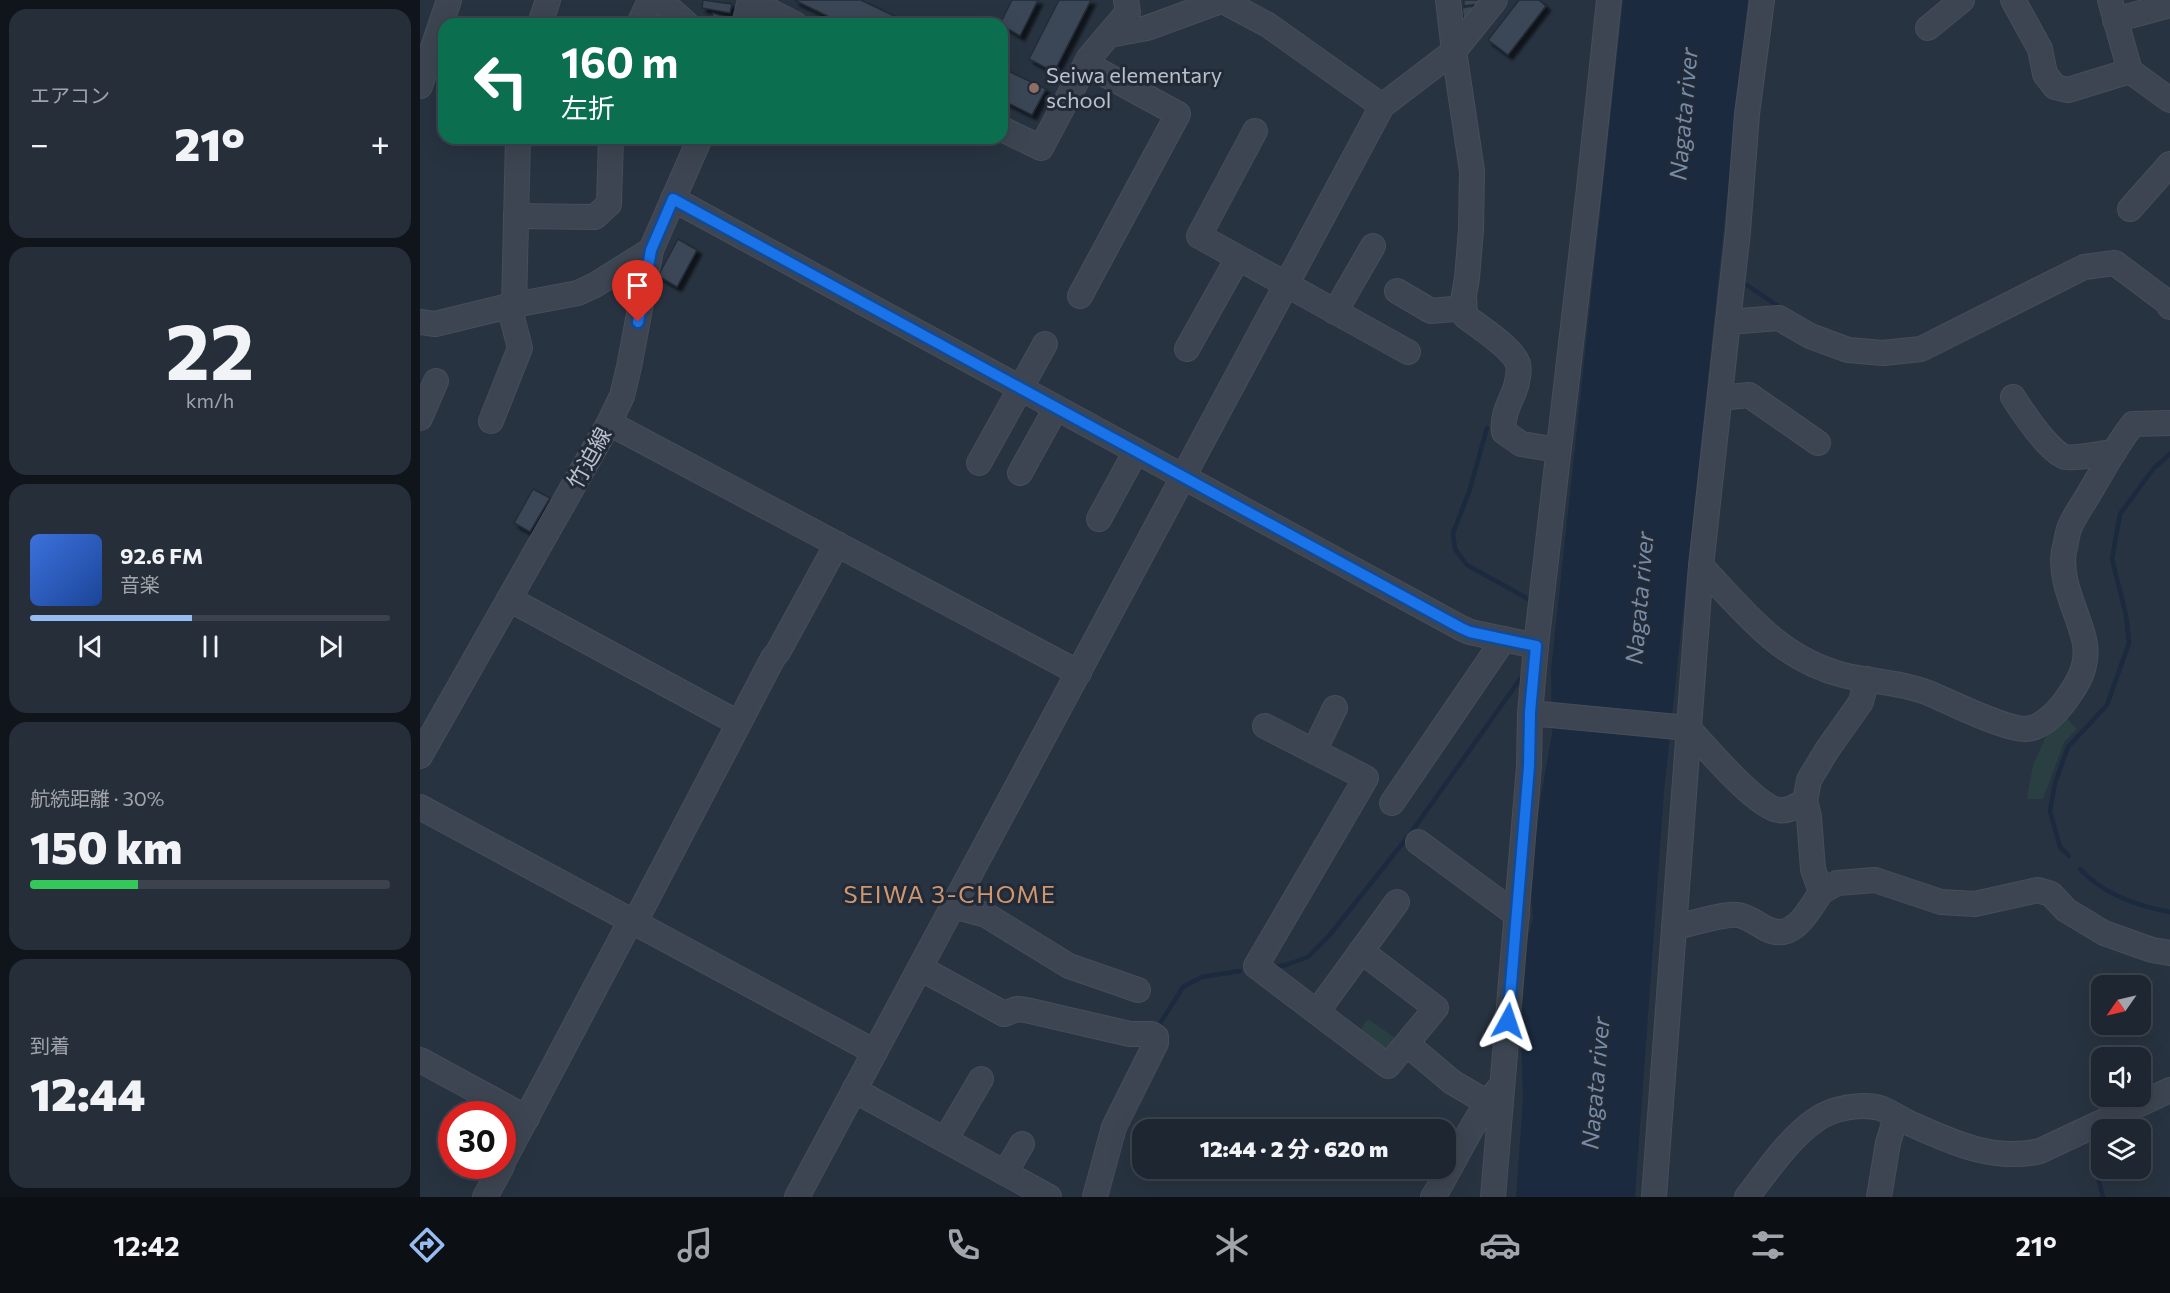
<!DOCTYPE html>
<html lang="ja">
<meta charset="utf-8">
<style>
:root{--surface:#1e2631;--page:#262e39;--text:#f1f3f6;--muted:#a1a5ab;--line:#3c434d;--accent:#97bcf2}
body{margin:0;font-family:Commissioner,"Noto Sans JP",sans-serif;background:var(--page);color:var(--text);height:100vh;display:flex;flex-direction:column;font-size:22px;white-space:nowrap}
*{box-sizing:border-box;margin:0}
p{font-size:20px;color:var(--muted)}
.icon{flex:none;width:33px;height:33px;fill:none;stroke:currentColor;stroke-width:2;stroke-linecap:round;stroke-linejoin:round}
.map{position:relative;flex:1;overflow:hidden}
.sheet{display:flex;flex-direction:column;gap:9px;padding:9px;background:#10151b;width:420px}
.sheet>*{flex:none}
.guide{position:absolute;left:18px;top:18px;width:570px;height:126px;border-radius:18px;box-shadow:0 6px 24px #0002,0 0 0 2px var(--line);background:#0b6e4f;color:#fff;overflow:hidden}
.needle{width:39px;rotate:236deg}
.tools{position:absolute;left:1671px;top:975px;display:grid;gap:12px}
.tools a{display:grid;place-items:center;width:60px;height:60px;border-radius:12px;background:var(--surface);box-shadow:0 6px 24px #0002,0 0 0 2px var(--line);font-size:30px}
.speed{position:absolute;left:18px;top:1101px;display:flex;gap:12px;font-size:30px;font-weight:700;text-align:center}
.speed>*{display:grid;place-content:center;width:78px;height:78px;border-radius:50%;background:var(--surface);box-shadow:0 6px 24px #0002,0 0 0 2px var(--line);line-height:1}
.speed .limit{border:9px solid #d22;background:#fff;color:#111}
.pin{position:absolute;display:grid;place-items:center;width:51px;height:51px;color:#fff;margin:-62px -26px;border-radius:50% 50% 50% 0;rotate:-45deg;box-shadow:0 0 6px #0007}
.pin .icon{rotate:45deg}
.me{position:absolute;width:66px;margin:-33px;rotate:5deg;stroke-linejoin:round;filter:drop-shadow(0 0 4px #0008)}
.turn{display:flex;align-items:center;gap:21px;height:126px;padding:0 24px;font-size:27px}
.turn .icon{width:78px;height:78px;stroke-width:2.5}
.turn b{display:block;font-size:42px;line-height:51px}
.big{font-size:45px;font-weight:800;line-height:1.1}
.sheet .widget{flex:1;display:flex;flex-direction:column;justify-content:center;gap:9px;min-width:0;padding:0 21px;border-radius:18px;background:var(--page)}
.sheet .dial{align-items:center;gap:0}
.dial b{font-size:78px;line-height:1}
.song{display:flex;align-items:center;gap:18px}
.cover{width:72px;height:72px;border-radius:9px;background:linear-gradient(135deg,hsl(220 70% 55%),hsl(220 70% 35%))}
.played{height:6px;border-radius:3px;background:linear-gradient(90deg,var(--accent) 45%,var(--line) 45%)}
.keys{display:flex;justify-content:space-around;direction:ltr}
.heat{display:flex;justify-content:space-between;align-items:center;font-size:33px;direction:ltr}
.charge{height:9px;border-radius:4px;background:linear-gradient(90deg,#34c759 30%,var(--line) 0)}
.trip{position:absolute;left:712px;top:1119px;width:324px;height:60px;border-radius:18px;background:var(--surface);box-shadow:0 6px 24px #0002,0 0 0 2px var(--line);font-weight:800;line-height:60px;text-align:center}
.dock{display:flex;height:96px;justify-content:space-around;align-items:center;background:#0c0f14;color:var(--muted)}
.dock .icon{width:42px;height:42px}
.dock .selected{color:var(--accent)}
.dock b{font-size:27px;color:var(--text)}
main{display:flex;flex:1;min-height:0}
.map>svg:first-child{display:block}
</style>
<main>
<section class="sheet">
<div class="widget"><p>エアコン</p>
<div class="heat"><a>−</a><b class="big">21°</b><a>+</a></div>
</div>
<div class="widget dial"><b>22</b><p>km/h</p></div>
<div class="widget">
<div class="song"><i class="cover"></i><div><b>92.6 FM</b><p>音楽</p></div></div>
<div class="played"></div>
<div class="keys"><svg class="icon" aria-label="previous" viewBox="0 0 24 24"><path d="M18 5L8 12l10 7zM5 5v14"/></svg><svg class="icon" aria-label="pause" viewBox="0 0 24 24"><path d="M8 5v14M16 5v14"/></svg><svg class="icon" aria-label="next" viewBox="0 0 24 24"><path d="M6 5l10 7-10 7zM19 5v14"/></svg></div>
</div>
<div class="widget"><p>航続距離 · 30%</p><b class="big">150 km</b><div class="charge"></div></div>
<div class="widget"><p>到着</p><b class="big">12:44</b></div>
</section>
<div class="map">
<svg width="1750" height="1197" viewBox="0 0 1750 1197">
<defs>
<filter id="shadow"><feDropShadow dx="4.5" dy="4.5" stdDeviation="1.5" flood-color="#0009"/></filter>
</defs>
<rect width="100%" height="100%" fill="#283341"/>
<g fill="#2a3f42">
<path d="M 1644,715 L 1657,729 L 1644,742 L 1623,799 L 1607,799 L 1613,765 L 1625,738 Z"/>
<path d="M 948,1019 L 978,1040 L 969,1050 L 962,1052 L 937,1034 Z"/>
</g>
<path fill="#1b2a3f" d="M 1203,0 L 1328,0 L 1244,791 L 1215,1197 L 1096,1197 L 1103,1100 L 1099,967 L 1113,918 L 1108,873 L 1132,733 L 1131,670 Z"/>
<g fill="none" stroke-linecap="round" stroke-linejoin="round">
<g stroke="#1b2a3f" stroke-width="4.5">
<path d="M 1327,285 L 1359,307"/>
<path d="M 1067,428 L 1049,492 L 1033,533 L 1035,549 L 1047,565 L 1112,601"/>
<path d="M 1649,856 L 1640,847 L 1630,811 L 1635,783 L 1648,747 L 1687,705 L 1709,643 L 1706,615 L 1692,559 L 1700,514 L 1734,468 L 1750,454"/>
<path d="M 1660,869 C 1683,894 1717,906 1750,912"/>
<path d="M 854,967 L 866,965 L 888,957 L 908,937 L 990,834 L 1103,675"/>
<path d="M 736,1030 L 763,987 L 782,977 L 820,971"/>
<path d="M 1682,1139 C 1669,1155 1679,1179 1683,1197"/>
</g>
</g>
<g fill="#3b4756" stroke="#232c38" stroke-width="1.5" filter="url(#shadow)">
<path d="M 283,0 L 312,4 L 310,13 L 282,8 Z"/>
<path d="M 374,0 L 441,0 L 491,24 L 424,24 Z"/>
<path d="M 592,0 L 618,0 L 600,36 L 580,24 Z"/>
<path d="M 639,0 L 671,0 L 634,72 L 609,59 Z"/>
<path d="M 1044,0 L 1059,0 L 1059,4 L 1044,6 Z"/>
<path d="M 1099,0 L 1119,0 L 1126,6 L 1088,55 L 1068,40 Z"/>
<path d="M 1052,6 L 1054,18 L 1044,22 L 1042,8 Z"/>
<path d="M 293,13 L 308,18 L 306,24 L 290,24 Z"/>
<path d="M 582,68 L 626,89 L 612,115 L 582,100 Z"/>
<path d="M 258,239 L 277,250 L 257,287 L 238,276 Z"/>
<path d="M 113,489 L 130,498 L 110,532 L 94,523 Z"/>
</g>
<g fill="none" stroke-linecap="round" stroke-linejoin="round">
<defs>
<g id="minor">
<path d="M 240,0 L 267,24"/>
<path d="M 1028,0 L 1034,51 L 1052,171 L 1051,230 L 1047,278 L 1044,295 L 1045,316 C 1059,327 1093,348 1098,364 C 1100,371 1097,385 1094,392 C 1088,406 1082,417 1084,432 L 1101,444 L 1138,450"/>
<path d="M 1593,0 L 1620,49 L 1625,74 L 1635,87 L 1648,90 L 1710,71 L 1750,100"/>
<path d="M 1690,0 L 1710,71"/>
<path d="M 330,1 L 375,24"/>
<path d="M 1695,20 L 1750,5"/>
<path d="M 120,24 L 128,0"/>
<path d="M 219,24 L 230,0"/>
<path d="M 324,24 L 330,0"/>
<path d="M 1508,28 L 1542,0"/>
<path d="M 689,35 L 727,28 L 798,2 L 805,2 L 848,25 L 962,106"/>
<path d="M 0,86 L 29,0"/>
<path d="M 582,129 L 621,148 L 669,58 L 708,12 L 706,0"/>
<path d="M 835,131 L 779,236 L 988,352"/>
<path d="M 253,199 L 1041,628 L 1050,632 L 1116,646"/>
<path d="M 1710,209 L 1750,164"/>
<path d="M 96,216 L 175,217 L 189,204 L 191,138"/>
<path d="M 977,291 L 1011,311 L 1044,308"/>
<path d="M 660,296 L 758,114 L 666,64"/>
<path d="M 94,305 L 98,138"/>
<path d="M 915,312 L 953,246"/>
<path d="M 0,322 L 15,324 L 89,306 L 158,293 L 175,285 L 231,250"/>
<path d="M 1308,322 L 1359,318 L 1390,336 L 1428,350 L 1463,353 L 1501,349 L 1664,267 L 1695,263 L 1747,302 L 1750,307"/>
<path d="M 767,349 L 818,258"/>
<path d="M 1593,397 C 1602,411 1630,454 1646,457 C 1654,459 1683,453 1694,452"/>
<path d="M 1300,398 L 1329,395 L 1398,443"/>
<path d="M 0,418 L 16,381"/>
<path d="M 71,421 L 100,348 L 89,306"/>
<path d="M 189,423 L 659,673"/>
<path d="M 559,463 L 625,344"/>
<path d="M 600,473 L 636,408"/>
<path d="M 679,519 L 716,451"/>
<path d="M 1281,566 C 1325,612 1358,658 1423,675 C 1452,682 1482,682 1511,694 C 1532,703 1584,729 1605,729 C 1623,729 1641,708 1650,694 C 1662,677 1669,660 1664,639 C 1657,610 1639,581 1644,551 C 1646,544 1647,535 1649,529 C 1653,518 1661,507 1667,497 C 1682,472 1695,447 1713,424 L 1750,423"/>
<path d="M 89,599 L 318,723"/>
<path d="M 1110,713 L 1268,728 C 1286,747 1335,806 1358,810 C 1368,812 1377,806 1385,801"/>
<path d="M 845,726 L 946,778 L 836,966 L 968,1066 L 1016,1008 L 941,951"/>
<path d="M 894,751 L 915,708"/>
<path d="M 0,756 L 189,423 L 202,396 L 209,367 L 231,250 L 280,138"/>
<path d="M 972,803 L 1084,639"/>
<path d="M 0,807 L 455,1052"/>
<path d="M 998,842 L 1097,915"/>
<path d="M 1401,892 L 1417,883 L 1455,880 L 1521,902 L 1555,904 L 1618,890 L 1631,894 L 1646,910 L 1684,933 L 1732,950 L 1750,953"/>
<path d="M 533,906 L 566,915 L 649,966 L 718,990"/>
<path d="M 215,922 L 353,658 L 358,652 L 417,544"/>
<path d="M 1254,928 C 1269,924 1305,913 1318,915 C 1329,917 1337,924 1347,929 C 1373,942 1389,911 1401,892 L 1393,869 L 1389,817 L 1385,801 L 1389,780 L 1407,750 L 1441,702 L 1447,679"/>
<path d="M 500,968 L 584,1014 L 597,1009 L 606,1010 L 710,1034 L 732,1034 L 736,1037 L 736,1043 L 694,1127 L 675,1197"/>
<path d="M 897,1012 L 977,902"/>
<path d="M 987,1044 L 1032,1082 L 1068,1103"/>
<path d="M 0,1060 L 107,1118"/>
<path d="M 434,1090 L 629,1197"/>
<path d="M 525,1140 L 561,1079"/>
<path d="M 82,1164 L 211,920"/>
<path d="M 585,1173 L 602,1144"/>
<path d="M 65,1197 L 82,1166"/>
<path d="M 377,1197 L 962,106 L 1034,51 L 1075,0"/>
<path d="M 1013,1197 C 1037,1160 1052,1118 1082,1085"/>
<path d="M 1073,1197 L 1109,766 L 1110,713 L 1116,646 L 1169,188 L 1189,0"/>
<path d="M 1234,1197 L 1281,566 L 1318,231 L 1327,114 L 1342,0"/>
<path d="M 1327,1197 C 1348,1170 1369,1138 1397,1119 C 1413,1108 1441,1103 1460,1108 C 1469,1111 1479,1118 1489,1123 C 1531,1142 1573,1162 1620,1151 L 1750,1090"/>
<path d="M 1459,1197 L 1468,1143 L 1476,1117"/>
</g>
</defs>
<use href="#minor" stroke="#464e5a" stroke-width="26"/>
<use href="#minor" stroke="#3c4551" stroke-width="24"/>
</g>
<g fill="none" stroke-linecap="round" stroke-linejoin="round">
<defs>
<path id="route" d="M 218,322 L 231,250 L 253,199 L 1041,628 L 1050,632 L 1116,646 L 1110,712 L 1109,766 L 1088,1021"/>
</defs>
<use href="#route" stroke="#114b97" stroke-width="15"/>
<use href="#route" stroke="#1a73e8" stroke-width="10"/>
</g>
<circle fill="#8d6e63" stroke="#212a36" stroke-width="2" cx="614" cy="88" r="6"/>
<g text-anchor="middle" stroke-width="6" stroke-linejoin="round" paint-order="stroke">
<g font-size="22" fill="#b9c0cb" stroke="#212a36" text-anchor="start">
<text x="626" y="83">Seiwa elementary<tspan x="626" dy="25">school</tspan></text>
</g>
<g font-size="22" fill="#b9c0cb" stroke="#212a36">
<text transform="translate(169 458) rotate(-61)" y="8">竹迫線</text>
</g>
<g font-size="24" font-style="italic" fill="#758ba7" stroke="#212a36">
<text transform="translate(1264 114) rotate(-85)" y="8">Nagata river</text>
<text transform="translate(1220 598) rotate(-85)" y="8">Nagata river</text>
<text transform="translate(1176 1083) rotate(-85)" y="8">Nagata river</text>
</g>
<g font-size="24" letter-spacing="1.5" fill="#d0976f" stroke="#212a36">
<text x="530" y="903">SEIWA 3-CHOME</text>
</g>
</g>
</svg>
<div class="tools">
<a><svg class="needle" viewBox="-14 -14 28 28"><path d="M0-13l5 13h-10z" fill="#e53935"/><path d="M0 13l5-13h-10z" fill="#a1a5ab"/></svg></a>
<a><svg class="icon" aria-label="sound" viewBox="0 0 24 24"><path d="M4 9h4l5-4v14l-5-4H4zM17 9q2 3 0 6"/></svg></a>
<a><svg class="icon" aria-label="layers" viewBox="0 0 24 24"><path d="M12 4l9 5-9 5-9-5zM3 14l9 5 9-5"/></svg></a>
</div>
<div class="speed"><div class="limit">30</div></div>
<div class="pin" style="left:218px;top:322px;background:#d93025"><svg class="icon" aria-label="arrive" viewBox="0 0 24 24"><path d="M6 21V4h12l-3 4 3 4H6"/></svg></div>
<svg class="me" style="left:1088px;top:1021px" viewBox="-20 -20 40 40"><path d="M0-17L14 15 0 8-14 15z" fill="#1a73e8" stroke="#fff" stroke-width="4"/></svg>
<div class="trip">12:44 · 2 分 · 620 m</div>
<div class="guide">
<div class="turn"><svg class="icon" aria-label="left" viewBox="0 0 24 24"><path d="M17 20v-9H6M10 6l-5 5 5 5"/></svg><div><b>160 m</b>左折</div></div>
</div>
</div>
</main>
<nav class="dock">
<b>12:42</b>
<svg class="icon selected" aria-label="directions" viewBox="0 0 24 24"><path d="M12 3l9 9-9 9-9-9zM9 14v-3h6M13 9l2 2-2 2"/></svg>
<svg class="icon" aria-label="music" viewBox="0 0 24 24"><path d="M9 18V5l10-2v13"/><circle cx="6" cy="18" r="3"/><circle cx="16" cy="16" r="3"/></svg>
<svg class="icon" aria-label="phone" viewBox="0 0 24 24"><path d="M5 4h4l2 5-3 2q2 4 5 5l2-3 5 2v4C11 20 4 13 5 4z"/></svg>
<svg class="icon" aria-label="climate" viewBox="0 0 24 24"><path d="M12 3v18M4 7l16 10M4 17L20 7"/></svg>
<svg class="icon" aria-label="car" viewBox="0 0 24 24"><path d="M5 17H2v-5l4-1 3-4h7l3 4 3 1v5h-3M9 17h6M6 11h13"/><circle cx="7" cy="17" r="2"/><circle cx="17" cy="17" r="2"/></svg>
<svg class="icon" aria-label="filters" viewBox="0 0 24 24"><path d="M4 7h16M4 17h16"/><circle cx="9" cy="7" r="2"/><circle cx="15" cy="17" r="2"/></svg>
<b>21°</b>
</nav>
